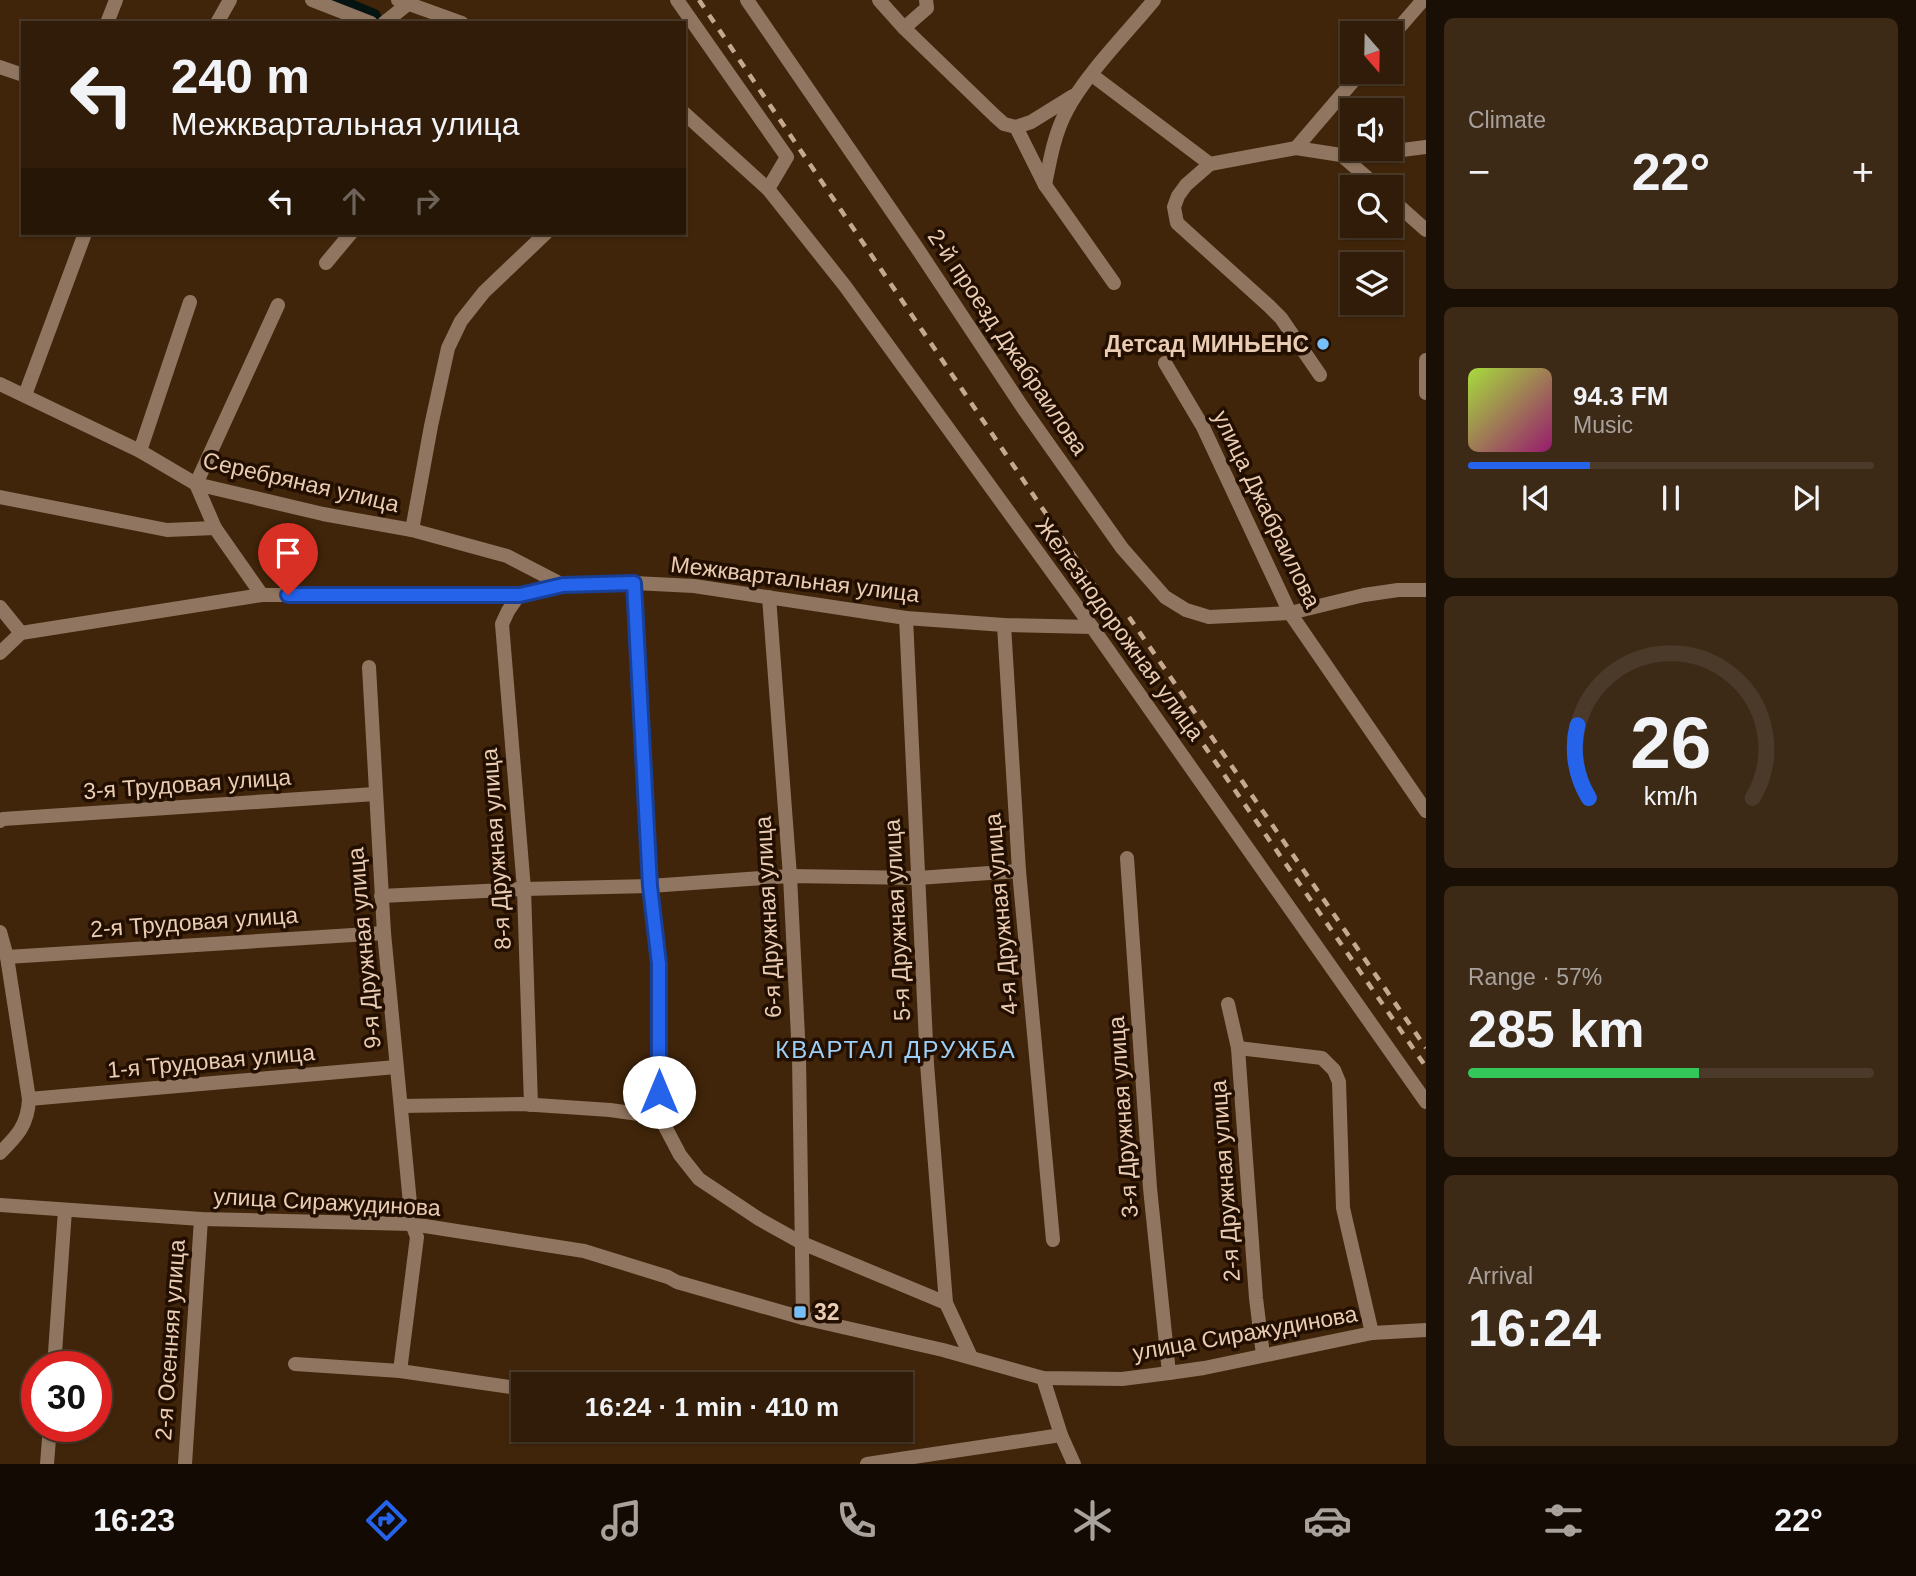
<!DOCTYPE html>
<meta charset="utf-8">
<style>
:root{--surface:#301c08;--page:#3c2916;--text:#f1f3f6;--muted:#a8a19c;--line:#4b3a29;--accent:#2563eb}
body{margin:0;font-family:Helvetica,sans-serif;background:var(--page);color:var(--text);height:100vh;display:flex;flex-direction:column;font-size:26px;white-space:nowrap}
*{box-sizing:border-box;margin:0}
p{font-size:23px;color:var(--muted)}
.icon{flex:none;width:38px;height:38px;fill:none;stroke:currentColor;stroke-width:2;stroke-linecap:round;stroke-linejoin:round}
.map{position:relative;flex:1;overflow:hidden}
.panel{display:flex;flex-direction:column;gap:18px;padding:18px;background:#1a0f04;width:490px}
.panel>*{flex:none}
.guide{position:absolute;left:21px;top:21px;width:665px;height:214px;border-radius:0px;box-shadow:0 2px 5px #0004,0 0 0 2px var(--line);background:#301c08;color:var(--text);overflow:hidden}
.needle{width:46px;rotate:160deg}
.fabs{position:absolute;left:1340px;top:21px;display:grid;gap:14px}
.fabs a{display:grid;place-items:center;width:63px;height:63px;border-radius:0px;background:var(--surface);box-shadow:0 2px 5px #0004,0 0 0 2px var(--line);font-size:35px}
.speed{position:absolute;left:21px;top:1351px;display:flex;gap:14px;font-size:35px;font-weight:700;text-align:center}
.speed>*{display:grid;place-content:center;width:91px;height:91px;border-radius:50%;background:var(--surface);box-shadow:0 2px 5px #0004,0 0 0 2px var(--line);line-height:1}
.speed .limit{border:10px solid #d22;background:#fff;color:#111}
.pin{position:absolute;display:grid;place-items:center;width:60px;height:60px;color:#fff;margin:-72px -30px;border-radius:50% 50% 50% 0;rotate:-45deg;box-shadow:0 0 7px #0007}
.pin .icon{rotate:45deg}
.me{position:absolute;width:77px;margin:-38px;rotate:0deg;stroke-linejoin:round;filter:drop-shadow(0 0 5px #0008)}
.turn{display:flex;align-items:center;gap:24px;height:147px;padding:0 35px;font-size:32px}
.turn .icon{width:91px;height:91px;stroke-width:2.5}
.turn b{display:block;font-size:49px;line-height:60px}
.lanes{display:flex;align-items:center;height:66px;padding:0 35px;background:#0003;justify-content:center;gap:35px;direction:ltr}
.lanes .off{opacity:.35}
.big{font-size:52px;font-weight:700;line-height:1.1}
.panel .widget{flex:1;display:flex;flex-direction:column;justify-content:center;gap:10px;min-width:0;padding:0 24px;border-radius:10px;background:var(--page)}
.panel .dial{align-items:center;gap:0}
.dial svg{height:182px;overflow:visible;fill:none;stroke:var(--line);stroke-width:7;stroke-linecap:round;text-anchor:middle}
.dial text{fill:var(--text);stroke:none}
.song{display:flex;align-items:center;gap:21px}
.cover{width:84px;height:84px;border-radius:10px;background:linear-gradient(135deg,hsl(80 70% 55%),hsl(320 70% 35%))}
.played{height:7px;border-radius:4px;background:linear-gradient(90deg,var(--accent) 30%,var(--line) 30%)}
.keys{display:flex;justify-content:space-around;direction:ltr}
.heat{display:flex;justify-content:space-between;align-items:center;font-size:38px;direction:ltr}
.charge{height:10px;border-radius:5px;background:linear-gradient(90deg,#34c759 57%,var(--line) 0)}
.trip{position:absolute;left:511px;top:1372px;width:402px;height:70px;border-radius:0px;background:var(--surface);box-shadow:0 2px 5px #0004,0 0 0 2px var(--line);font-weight:700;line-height:70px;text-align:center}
.tabs{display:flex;height:112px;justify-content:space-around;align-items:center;background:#130b03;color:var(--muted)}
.tabs .icon{width:49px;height:49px}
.tabs .current{color:var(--accent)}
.tabs b{font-size:32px;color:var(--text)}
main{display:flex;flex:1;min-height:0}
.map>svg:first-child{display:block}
</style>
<main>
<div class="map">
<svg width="1426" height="1464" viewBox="0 0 1426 1464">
<rect width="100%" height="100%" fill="#40250a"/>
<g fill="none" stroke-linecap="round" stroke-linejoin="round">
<path stroke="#061411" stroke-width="14" d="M 336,0 L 374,16"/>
<g stroke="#907660" stroke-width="14">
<path d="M 312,0 L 371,23"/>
<path d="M 677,0 L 787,157 L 768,189"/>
<path d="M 747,0 L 917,248 L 1023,408 L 1122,548 L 1165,597 L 1186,610 L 1209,617 L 1290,613 L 1364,595 L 1398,590 L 1426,590"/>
<path d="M 879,0 L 904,28 L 995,116 L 1004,124 L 1016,127"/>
<path d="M 107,23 L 116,0"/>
<path d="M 217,23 L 230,0"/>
<path d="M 384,23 L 409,3"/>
<path d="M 904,28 L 927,8 L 926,0"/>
<path d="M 1391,37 L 1423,0"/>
<path d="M 0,67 L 23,75"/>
<path d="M 1092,75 L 1210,164"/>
<path d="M 1016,127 L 1045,185 L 1114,283"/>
<path d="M 1016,127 L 1031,122 L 1073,96"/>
<path d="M 1296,148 L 1361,72"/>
<path d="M 1341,155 L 1378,187"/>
<path d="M 1045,185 C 1050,160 1054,135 1066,112 C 1085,75 1127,33 1154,0"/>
<path d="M 1391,199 L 1426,230"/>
<path d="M 326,263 L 351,233"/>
<path d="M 1426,360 L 1426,393"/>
<path d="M 1320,375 L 1281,318 L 1269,306 L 1177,223 L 1174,207 L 1178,196 L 1186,185 L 1210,164 L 1296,148 L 1341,155 L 1371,154 L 1426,147"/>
<path d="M 0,384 L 140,451 L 196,484 L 323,514 L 412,530 L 507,556 L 563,585"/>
<path d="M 25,395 L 84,236"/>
<path d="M 140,451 L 190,302"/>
<path d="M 0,497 L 167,530 L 215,528"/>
<path d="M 412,530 L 431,426 L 448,348 L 461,321 L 484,292 L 546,233"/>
<path d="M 634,583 L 650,886 L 659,964 L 660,1117"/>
<path d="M 262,595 L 215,528 L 196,484 L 278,305"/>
<path d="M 519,595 L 508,611 L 502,624 L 524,889 L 531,1105"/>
<path d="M 769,597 L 790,876 L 799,1057 L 803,1318"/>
<path d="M 0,607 L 21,633"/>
<path d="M 906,618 L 927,1064 L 946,1303"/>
<path d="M 1004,625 L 1019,871 L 1053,1240"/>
<path d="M 0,653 L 21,633 L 262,595 L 519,595 L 563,585 L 634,583 L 694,586 L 906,618 L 1004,625 L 1092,627"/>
<path d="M 369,667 L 384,933 L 412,1224 L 417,1237 L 400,1371"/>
<path d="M 0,821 L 3,819 L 375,794"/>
<path d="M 1127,858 L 1150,1188 L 1169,1373"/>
<path d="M 381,896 L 524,889 L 650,886 L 790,876 L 918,878 L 1019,871"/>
<path d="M 0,932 L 7,957 L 29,1099 C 28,1125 17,1136 0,1153"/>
<path d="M 7,957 L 384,933"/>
<path d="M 1228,1004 L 1238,1048 L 1256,1298 L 1263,1355"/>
<path d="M 1238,1048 L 1322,1058 L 1334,1070 L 1339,1082 L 1343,1208 L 1372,1333"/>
<path d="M 29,1099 L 396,1067"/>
<path d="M 401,1106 L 521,1104 L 610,1110 L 660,1117 L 680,1155 L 699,1179 L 759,1219 L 802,1243 L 946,1303 L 971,1357"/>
<path d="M 0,1205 L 201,1219 L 412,1224 L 584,1251 L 668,1277 L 677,1282 L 803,1318 L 943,1350 L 1043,1378 L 1122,1379 L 1169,1373 L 1204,1368 L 1372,1333 L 1426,1330"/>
<path d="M 295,1364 L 400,1371 L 517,1388"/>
<path d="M 54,1367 L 65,1210"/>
<path d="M 1043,1378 L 1061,1435 L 1074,1464"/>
<path d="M 47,1464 L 50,1426"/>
<path d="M 185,1464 L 201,1219"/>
<path d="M 867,1464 L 1061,1435"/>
</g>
<g stroke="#907660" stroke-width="14">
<path d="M 398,0 L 462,23"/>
<path d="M 684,113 L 768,189 L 845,286 L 1092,627 L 1426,1102"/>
<path d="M 1165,363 L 1203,427 L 1290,613 L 1426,811"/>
</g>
<g stroke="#c5a88f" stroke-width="4.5" stroke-dasharray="9 9" stroke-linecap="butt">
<path d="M 699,0 L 1136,647 L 1426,1067"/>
<path d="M 1129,617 L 1426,1048"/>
</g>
</g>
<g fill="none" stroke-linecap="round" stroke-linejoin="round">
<defs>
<path id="route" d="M 288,595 L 520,595 L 563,585 L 634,583 L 650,886 L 659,964 L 659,1092"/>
</defs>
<use href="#route" stroke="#184099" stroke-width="18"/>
<use href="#route" stroke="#2563eb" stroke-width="12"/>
</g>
<g fill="#77bff7" stroke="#230f00" stroke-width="2.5">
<circle cx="1323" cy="344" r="7"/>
<rect x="793" y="1305" width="14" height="14" rx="3.5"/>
</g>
<g text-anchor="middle" stroke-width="7" stroke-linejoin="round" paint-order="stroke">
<g font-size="23" fill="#e9ccb3" stroke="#230f00">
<text transform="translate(1008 342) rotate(56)" y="8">2-й проезд Джабраилова</text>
<text transform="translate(301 482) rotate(13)" y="8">Серебряная улица</text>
<text transform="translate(1267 509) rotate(64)" y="8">улица Джабраилова</text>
<text transform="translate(795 579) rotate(7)" y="8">Межквартальная улица</text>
<text transform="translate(1120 629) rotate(54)" y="8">Железнодорожная улица</text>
<text transform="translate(187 784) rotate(-4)" y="8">3-я Трудовая улица</text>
<text transform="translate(496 849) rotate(-94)" y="8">8-я Дружная улица</text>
<text transform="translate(1001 914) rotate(-95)" y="8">4-я Дружная улица</text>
<text transform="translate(768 917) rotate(-93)" y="8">6-я Дружная улица</text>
<text transform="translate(897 920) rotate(-93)" y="8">5-я Дружная улица</text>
<text transform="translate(194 922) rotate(-4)" y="8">2-я Трудовая улица</text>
<text transform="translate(364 948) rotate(-95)" y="8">9-я Дружная улица</text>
<text transform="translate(211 1061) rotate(-5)" y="8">1-я Трудовая улица</text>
<text transform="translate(1123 1117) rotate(-94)" y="8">3-я Дружная улица</text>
<text transform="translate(1225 1181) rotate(-94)" y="8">2-я Дружная улица</text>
<text transform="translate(327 1202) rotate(3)" y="8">улица Сиражудинова</text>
<text transform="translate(1245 1333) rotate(-10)" y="8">улица Сиражудинова</text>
<text transform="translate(170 1340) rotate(-86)" y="8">2-я Осенняя улица</text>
</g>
<g font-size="23" font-weight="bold" fill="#e9ccb3" stroke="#230f00" text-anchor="end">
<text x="1309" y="352">Детсад МИНЬЕНС</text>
<text x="814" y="1320" text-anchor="start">32</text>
</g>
<g font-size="24" letter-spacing="2" fill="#9bcff8" stroke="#230f00">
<text x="896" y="1058">КВАРТАЛ ДРУЖБА</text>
</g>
</g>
</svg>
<div class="fabs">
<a><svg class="needle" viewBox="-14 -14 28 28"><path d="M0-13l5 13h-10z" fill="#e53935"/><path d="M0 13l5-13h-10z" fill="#a8a19c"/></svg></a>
<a><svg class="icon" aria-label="sound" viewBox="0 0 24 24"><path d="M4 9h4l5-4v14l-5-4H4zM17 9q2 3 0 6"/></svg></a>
<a><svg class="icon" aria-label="search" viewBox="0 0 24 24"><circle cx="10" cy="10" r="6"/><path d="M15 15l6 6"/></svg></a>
<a><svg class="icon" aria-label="layers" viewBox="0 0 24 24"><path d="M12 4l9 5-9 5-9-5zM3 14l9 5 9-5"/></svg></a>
</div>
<div class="speed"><div class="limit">30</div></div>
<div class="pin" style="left:288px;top:595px;background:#d93025"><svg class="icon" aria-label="arrive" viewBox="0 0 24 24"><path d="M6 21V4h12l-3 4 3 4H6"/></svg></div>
<svg class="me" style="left:659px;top:1092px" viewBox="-20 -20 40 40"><circle r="19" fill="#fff"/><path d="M0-13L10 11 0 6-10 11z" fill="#2563eb"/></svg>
<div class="trip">16:24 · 1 min · 410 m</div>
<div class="guide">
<div class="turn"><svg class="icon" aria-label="left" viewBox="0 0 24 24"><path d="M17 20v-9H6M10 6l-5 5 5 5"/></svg><div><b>240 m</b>Межквартальная улица</div></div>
<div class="lanes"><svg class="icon" aria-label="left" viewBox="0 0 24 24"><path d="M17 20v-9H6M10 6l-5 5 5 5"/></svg><svg class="icon off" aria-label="ahead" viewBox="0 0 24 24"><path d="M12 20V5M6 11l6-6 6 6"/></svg><svg class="icon off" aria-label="right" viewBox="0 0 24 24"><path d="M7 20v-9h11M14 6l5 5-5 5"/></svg></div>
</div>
</div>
<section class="panel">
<div class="widget"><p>Climate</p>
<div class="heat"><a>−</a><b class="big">22°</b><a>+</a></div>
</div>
<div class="widget">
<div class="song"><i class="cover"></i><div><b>94.3 FM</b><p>Music</p></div></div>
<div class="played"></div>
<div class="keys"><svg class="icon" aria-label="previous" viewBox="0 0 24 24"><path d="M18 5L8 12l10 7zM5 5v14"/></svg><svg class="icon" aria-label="pause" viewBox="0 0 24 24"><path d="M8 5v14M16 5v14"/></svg><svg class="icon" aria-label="next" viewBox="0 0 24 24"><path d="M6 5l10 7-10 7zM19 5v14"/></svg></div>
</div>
<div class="widget dial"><svg viewBox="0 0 100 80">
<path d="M14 69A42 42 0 1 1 86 69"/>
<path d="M14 69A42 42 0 0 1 9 37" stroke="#2563eb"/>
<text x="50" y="56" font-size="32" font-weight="700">26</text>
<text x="50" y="72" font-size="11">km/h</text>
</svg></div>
<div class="widget"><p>Range · 57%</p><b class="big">285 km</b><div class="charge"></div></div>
<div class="widget"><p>Arrival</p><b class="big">16:24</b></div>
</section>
</main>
<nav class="tabs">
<b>16:23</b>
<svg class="icon current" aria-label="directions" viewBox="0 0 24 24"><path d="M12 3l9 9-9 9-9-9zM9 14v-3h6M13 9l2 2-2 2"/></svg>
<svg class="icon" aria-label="music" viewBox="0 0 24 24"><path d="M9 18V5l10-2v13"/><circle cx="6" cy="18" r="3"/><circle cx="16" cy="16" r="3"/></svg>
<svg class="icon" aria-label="phone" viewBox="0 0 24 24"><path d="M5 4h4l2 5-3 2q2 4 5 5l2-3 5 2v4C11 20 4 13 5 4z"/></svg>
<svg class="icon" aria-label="climate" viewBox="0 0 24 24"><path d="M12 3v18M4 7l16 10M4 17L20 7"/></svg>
<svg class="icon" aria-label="car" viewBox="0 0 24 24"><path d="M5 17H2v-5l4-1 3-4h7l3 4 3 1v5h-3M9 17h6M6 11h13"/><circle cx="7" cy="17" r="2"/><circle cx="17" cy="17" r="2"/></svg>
<svg class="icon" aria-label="filters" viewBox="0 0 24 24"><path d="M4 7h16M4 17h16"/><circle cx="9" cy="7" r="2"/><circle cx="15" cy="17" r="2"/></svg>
<b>22°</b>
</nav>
